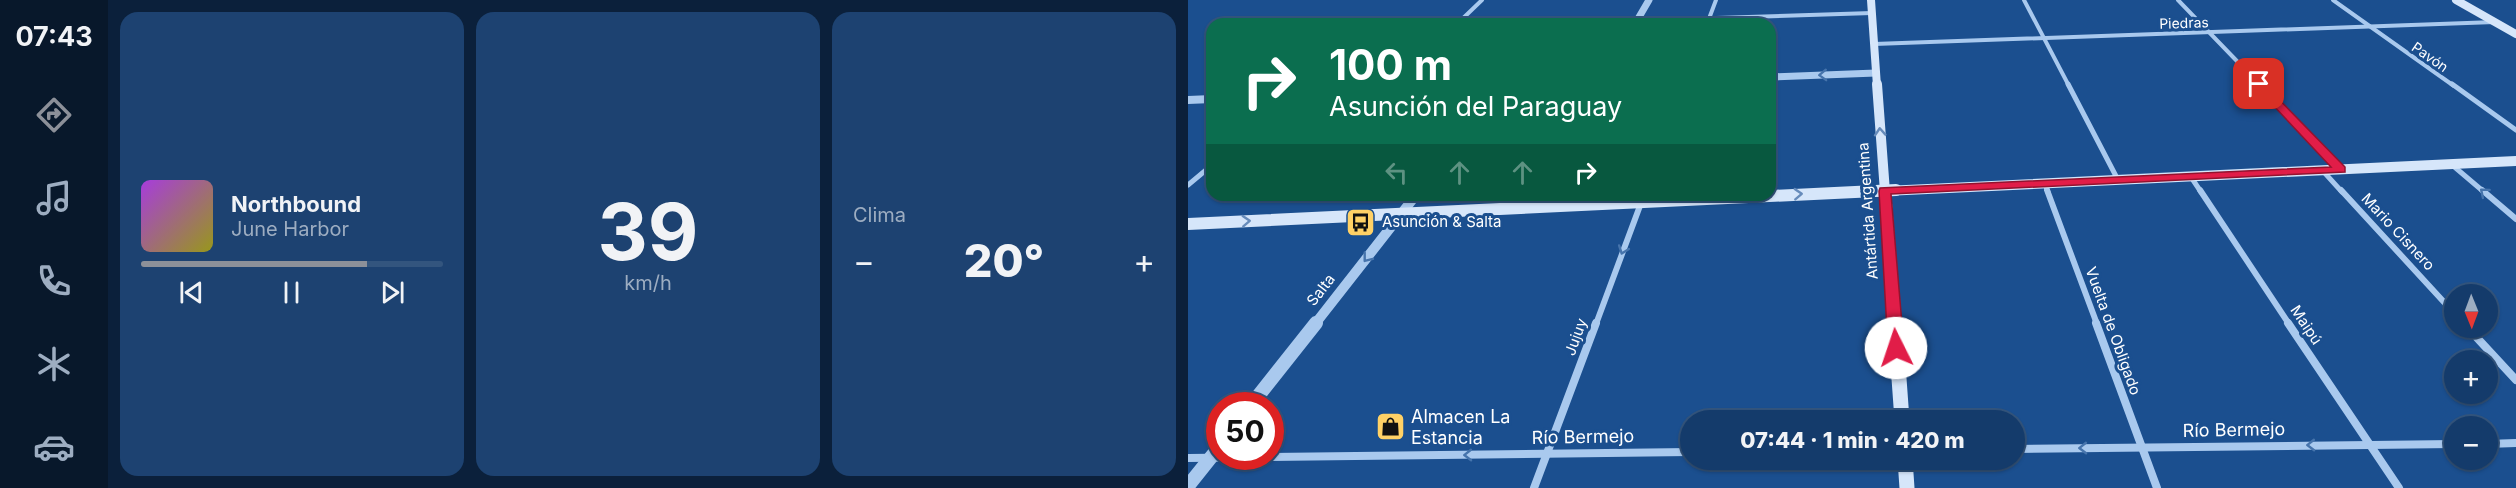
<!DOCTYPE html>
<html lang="es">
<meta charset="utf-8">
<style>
:root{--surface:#143b6b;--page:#1d4271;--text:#f1f3f6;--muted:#9dadc1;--line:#33557e;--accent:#8c9099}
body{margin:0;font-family:Inter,sans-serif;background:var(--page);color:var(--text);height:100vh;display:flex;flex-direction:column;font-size:22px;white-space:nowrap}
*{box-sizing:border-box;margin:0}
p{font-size:20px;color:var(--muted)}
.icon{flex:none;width:33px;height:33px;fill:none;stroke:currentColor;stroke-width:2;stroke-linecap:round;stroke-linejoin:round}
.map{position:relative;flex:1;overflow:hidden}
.panel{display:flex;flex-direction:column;gap:12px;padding:12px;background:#0b203b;width:1080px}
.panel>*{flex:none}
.top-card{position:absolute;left:18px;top:18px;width:570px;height:183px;border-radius:18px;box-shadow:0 2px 4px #0004,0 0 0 2px var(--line);background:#0b6e4f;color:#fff;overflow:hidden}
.needle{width:39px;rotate:179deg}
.fabs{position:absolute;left:1256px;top:284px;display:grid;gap:12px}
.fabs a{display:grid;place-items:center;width:54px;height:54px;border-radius:50%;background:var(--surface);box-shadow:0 2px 4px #0004,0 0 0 2px var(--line);font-size:30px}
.speed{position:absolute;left:18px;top:392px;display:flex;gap:12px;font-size:30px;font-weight:700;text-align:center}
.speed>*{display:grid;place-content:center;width:78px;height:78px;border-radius:50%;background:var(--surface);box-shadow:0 2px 4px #0004,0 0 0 2px var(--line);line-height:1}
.speed .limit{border:9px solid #d22;background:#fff;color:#111}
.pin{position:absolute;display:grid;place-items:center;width:51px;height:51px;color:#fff;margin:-26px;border-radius:12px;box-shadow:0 3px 9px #0006}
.me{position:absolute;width:66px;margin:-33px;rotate:356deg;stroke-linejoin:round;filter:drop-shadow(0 0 4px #0008)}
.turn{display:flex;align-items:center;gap:21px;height:126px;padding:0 24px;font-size:27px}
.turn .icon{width:78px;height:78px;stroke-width:2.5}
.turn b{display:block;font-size:42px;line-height:51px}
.lanes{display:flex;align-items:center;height:57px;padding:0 24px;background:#0003;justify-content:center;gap:30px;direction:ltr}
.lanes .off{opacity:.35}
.big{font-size:45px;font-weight:800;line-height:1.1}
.panel .widget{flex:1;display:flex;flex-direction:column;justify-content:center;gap:9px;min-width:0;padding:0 21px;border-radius:18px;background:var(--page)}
.panel .dial{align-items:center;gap:0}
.dial b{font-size:78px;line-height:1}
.song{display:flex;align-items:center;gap:18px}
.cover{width:72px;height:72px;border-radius:9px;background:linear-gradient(135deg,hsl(280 70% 55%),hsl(60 70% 35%))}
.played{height:6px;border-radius:3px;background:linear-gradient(90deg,var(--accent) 75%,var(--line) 75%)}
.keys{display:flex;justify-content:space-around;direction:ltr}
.heat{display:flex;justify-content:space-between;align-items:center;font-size:33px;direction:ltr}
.panel .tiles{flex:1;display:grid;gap:12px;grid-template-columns:repeat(3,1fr)}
.trip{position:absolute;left:492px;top:410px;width:345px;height:60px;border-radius:30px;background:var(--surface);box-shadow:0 2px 4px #0004,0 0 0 2px var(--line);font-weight:800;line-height:60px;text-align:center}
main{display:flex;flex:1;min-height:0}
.tab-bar{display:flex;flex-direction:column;width:108px;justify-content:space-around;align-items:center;background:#08182b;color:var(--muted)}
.tab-bar .icon{width:42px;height:42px}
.tab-bar .on{color:var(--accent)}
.tab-bar b{font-size:27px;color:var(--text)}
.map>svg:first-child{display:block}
</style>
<main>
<nav class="tab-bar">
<b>07:43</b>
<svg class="icon on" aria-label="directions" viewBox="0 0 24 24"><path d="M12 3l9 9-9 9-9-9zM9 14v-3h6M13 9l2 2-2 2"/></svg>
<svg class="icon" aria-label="music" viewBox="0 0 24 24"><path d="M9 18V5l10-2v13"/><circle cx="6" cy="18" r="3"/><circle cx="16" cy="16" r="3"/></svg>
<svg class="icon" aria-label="phone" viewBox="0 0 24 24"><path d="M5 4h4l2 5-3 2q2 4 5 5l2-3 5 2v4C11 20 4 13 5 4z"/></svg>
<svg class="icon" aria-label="climate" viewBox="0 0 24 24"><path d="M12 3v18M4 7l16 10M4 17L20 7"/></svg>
<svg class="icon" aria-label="car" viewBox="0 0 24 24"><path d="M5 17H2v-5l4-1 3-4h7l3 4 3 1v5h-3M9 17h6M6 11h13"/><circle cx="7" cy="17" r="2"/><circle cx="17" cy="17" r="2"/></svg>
</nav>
<section class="panel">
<div class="tiles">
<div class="widget">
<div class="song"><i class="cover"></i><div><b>Northbound</b><p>June Harbor</p></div></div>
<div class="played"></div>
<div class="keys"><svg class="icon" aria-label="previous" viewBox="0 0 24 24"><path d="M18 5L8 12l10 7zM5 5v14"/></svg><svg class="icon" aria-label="pause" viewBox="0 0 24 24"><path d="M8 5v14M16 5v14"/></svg><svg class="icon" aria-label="next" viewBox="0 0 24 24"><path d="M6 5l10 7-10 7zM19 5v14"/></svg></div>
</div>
<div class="widget dial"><b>39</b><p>km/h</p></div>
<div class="widget"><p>Clima</p>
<div class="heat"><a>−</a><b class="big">20°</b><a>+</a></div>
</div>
</div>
</section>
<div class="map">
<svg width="1328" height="488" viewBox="0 0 1328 488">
<rect width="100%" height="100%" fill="#1b4f8f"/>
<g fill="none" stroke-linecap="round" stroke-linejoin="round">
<g stroke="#a9c9ee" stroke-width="4">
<path d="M 836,0 L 881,86"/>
<path d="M 990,0 L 1073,86"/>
<path d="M 1145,0 L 1266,86"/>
<path d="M 269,24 L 294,0"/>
<path d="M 337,24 L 684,13"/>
<path d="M 519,24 L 528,0"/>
<path d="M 686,44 L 1307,22"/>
</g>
<g stroke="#a9c9ee" stroke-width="5">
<path d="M 880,84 L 930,180"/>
<path d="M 1071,84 L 1153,169"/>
<path d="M 1264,84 L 1328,130"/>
<path d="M 1263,164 L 1296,192"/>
<path d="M 1135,171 L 1154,192"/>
<path d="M 1003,177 L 1013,192"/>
<path d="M 857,184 L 860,192"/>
<path d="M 0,185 L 24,165"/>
</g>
<g stroke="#a9c9ee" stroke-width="6">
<path d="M 859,190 L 909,324"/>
<path d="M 1012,190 L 1101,324"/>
<path d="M 1153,190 L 1266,313"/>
<path d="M 1294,190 L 1328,219"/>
<path d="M 408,324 L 456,195"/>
</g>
<g stroke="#a9c9ee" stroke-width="8">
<path d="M 908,323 L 969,488"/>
<path d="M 1100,323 L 1211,488"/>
<path d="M 1279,327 L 1328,380"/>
<path d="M 1299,444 L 1328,443"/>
<path d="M 826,449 L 1266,444"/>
<path d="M 0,458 L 502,452"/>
<path d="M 346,488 L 408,323"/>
</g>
<g stroke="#a9c9ee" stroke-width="7">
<path d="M 447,24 L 461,0"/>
<path d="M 582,77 L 688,73"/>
</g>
<path stroke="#a9c9ee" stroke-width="8" d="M 0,100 L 24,99"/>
<path stroke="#a9c9ee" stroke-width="10" d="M 127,324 L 228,195"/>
<g stroke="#a9c9ee" stroke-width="14">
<path d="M 63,405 L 128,323"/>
<path d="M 0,486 L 32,446"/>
</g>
<g stroke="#d6e6fa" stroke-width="8">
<path d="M 683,0 L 689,86"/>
<path d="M 1268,0 L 1328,34"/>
</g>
<g stroke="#d6e6fa" stroke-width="10">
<path d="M 689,84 L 697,192"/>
<path d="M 676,192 L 1328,161"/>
</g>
<g stroke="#d6e6fa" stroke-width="12">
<path d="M 697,190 L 707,324"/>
<path d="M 0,224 L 708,190"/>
</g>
<g stroke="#d6e6fa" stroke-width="15">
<path d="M 707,323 L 714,420"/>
<path d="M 717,459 L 719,488"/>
</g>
</g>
<defs><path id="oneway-chevron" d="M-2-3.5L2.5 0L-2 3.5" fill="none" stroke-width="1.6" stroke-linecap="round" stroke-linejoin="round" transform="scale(1.5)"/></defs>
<g stroke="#4674ac">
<use href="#oneway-chevron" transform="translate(635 75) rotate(178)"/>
<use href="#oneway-chevron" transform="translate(1296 192) rotate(-140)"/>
<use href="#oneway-chevron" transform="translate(435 250) rotate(110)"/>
<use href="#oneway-chevron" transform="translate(179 258) rotate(128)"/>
<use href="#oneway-chevron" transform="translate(1123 445) rotate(179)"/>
<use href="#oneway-chevron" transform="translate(895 448) rotate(179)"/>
<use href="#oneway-chevron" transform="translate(280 455) rotate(179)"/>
</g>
<g stroke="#668bba">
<use href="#oneway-chevron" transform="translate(692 132) rotate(-94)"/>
<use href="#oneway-chevron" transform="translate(610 194) rotate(-3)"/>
<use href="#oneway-chevron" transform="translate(58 221) rotate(-3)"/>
</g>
<path fill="#e11d48" stroke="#92132f" stroke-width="1.5" d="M 1067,82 L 1074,82 L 1157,167 L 1157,172 L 703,194 L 716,348 L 714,353 L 703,353 L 700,348 L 691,191 L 692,188 L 1143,167 L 1067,86 Z"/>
<defs>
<symbol id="bus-square" viewBox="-11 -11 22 22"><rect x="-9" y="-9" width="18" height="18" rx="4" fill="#ffd166" stroke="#1b4f8f"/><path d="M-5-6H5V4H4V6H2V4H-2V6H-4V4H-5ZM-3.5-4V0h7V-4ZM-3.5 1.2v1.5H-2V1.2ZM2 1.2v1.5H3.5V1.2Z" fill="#111"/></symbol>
<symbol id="shop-square" viewBox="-11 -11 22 22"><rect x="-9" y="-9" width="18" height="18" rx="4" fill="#ffd166" stroke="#1b4f8f"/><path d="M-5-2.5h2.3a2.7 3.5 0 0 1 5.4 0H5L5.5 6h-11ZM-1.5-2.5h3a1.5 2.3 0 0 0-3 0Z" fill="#111"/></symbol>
</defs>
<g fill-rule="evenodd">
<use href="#bus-square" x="156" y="206" width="33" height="33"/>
<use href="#shop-square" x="186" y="410" width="33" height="33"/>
</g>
<g text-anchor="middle" stroke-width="6" stroke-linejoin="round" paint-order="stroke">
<g font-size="14" fill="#fff" stroke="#1b4f8f">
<text transform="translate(996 23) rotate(-2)" y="5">Piedras</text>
<text transform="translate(1242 57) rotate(35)" y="5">Pavón</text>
</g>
<g font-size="15" fill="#fff" stroke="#1b4f8f">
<text transform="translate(680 211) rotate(-94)" y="5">Antártida Argentina</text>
<text transform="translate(1210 232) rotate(47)" y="5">Mario Cisnero</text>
<text transform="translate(133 290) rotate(-52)" y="5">Salta</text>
<text transform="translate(1118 325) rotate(56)" y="5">Maipú</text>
<text transform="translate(925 331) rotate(70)" y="5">Vuelta de Obligado</text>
<text transform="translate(388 337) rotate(-70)" y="5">Jujuy</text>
</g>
<g font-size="15" fill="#fff" stroke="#1b4f8f" text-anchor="start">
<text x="194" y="227">Asunción &amp; Salta</text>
</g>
<g font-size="18" fill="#fff" stroke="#1b4f8f" text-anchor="start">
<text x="223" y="423">Almacen La<tspan x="223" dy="21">Estancia</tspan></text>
</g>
<g font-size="18" fill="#fff" stroke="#1b4f8f">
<text transform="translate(1046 430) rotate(-1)" y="6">Río Bermejo</text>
<text transform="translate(395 437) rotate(-1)" y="6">Río Bermejo</text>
</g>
</g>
</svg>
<div class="fabs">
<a><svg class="needle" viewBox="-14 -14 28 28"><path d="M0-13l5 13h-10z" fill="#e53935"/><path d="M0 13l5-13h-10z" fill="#9dadc1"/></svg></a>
<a>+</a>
<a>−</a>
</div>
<div class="speed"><div class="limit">50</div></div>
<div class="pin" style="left:1071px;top:84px;background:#d93025"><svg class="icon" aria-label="arrive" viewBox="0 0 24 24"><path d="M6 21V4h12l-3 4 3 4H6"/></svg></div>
<svg class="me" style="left:708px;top:348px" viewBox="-20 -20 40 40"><circle r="19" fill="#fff"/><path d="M0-13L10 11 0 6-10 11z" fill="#e11d48"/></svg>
<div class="trip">07:44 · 1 min · 420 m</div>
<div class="top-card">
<div class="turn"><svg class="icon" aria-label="right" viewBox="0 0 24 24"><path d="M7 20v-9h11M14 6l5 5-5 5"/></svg><div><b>100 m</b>Asunción del Paraguay</div></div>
<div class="lanes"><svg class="icon off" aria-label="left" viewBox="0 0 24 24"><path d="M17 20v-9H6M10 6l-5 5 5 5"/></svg><svg class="icon off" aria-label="ahead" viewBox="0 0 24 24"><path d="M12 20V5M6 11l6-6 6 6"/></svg><svg class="icon off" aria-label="ahead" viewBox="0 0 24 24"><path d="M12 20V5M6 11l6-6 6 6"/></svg><svg class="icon" aria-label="right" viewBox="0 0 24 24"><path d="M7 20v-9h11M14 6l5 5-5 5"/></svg></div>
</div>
</div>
</main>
